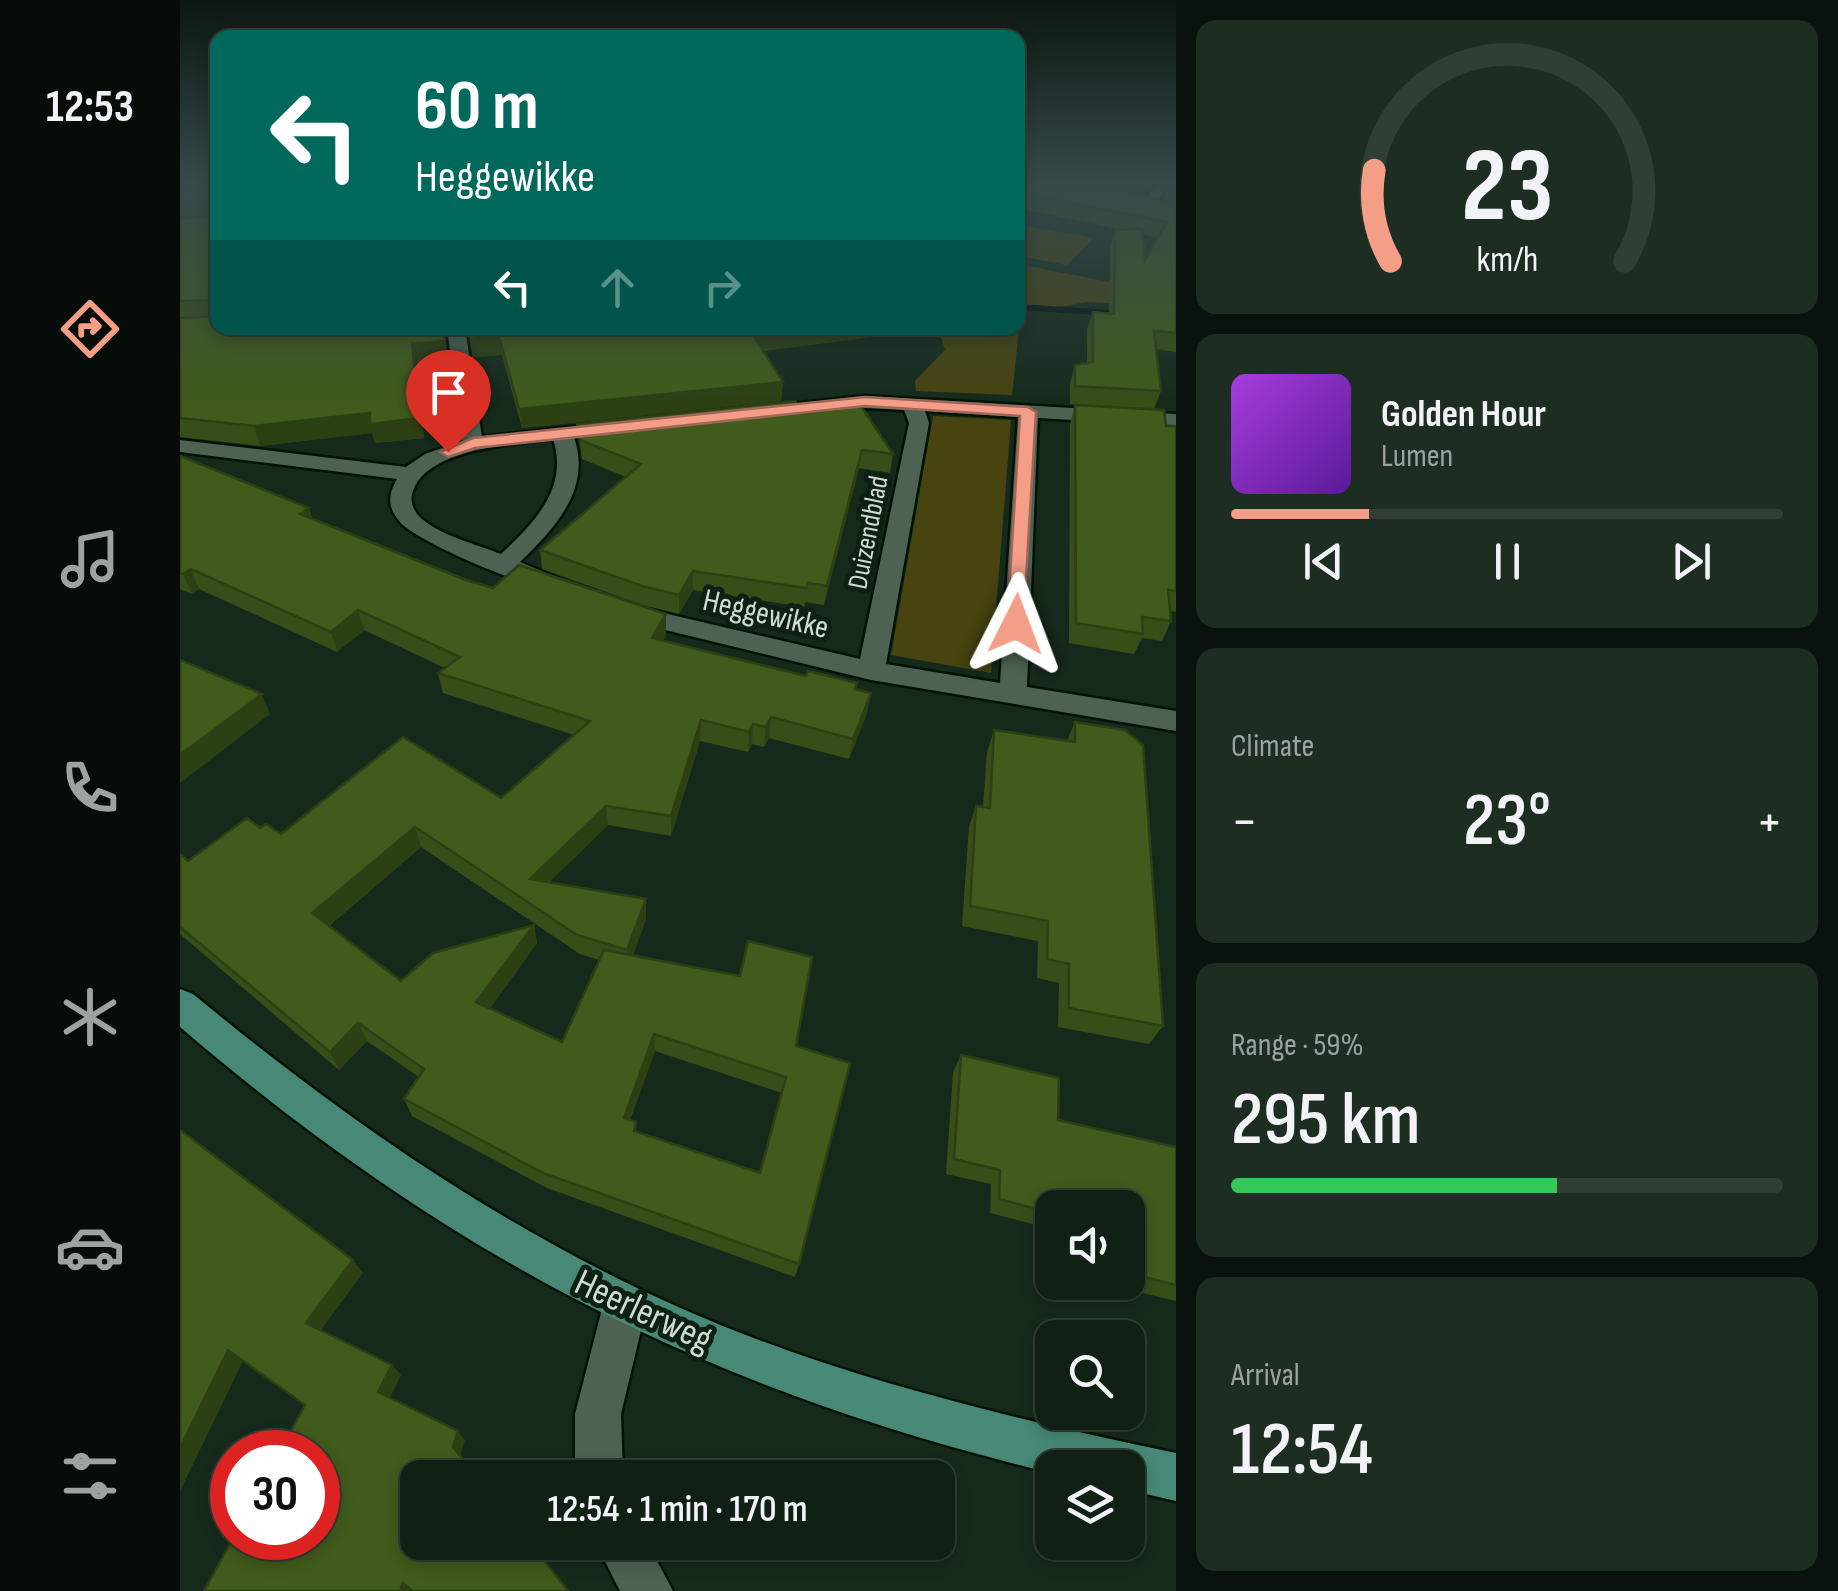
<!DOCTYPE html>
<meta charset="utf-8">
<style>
:root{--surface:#102015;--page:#1e2d22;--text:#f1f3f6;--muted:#9ca3a0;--line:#303e34;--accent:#f49e87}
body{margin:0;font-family:"Sofia Sans Condensed",sans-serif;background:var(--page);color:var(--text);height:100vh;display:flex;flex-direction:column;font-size:38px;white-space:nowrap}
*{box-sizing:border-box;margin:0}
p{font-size:32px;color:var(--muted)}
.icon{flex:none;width:55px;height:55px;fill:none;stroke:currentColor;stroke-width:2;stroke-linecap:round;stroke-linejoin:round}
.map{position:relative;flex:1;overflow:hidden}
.details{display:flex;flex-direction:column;gap:20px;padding:20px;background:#09120c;width:662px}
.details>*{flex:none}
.banner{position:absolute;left:30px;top:30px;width:815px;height:305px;border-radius:20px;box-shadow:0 5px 15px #0003,0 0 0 2px var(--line);background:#00695c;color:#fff;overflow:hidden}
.buttons{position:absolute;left:855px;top:1190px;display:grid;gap:20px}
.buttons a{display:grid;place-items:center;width:110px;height:110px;border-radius:20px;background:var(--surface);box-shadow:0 5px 15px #0003,0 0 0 2px var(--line);font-size:50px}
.speed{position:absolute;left:30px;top:1430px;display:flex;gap:20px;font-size:50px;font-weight:700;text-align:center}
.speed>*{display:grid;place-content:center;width:130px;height:130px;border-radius:50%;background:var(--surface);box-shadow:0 5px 15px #0003,0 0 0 2px var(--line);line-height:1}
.speed .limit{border:15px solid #d22;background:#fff;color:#111}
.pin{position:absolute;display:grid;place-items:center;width:85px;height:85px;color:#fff;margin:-102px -42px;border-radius:50% 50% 50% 0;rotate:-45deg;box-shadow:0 0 10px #0007}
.pin .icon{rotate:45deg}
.me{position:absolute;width:110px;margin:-55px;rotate:3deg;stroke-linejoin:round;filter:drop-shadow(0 0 8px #0008)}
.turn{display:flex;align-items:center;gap:35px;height:210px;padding:0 40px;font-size:45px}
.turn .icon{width:130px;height:130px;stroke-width:2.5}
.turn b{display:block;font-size:70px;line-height:85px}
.lanes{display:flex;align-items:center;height:95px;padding:0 40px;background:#0003;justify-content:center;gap:50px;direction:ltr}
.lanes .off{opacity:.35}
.big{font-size:75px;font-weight:600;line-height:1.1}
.details .card{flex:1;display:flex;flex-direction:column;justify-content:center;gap:15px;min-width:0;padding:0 35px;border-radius:20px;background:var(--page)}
.details .dial{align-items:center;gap:0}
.dial svg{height:260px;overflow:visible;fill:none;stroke:var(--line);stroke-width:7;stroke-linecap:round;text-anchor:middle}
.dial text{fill:var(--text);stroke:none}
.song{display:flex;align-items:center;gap:30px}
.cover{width:120px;height:120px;border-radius:15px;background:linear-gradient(135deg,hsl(280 70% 55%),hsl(270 70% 35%))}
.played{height:10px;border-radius:5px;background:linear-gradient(90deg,var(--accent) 25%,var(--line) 25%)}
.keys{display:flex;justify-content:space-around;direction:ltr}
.heat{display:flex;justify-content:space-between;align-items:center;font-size:55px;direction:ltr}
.charge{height:15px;border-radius:8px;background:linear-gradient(90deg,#34c759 59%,var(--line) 0)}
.trip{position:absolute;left:220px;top:1460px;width:555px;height:100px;border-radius:20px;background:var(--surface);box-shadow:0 5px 15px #0003,0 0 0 2px var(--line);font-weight:600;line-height:100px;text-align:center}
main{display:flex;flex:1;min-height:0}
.tab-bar{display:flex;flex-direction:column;width:180px;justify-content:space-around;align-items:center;background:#060d08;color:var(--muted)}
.tab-bar .icon{width:70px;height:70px}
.tab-bar .selected{color:var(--accent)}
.tab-bar b{font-size:45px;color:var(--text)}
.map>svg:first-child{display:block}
</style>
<main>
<nav class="tab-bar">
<b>12:53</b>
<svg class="icon selected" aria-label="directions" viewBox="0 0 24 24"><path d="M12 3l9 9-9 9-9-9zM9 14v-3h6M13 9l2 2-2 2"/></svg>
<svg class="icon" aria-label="music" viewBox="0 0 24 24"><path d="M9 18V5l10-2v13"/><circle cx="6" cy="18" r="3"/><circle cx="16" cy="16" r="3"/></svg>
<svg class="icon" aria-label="phone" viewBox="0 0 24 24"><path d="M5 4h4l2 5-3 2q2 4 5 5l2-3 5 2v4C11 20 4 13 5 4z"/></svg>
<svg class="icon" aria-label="climate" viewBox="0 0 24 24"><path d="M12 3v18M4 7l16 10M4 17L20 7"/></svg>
<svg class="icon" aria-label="car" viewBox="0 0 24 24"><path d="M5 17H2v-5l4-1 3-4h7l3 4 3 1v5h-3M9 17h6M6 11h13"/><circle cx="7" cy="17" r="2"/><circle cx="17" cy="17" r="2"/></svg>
<svg class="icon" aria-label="filters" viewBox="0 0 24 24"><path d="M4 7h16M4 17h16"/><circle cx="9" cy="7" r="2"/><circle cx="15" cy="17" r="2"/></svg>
</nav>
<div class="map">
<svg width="996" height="1591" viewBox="0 0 996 1591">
<rect width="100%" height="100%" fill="#162a1c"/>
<g fill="#474410">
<path d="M 838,225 L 914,238 L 887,265 L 838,256 Z"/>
<path d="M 838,264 L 995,295 L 995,306 L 907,302 L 855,311 L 838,308 Z"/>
<path d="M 838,319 L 840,320 L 832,395 L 736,391 L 735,381 L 765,350 L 758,328 L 838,328 Z"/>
<path d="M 753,416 L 831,420 L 811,673 L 711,655 Z"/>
</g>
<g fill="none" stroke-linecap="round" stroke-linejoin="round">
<path fill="#051112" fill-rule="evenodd" d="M 838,304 L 947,311 L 951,314 L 947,317 L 838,310 Z"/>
<defs>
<g id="minor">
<path d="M 979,180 L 993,180 L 972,209 L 962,209 L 960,206 Z"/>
<path d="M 267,328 L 285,328 L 302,437 L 436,422 L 446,428 L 436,434 L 394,437 C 412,489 375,528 340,562 L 378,578 L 381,583 L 378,588 C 357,594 235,541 220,522 C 207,507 208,495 217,479 L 0,452 L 0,440 L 226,467 L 245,454 L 282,441 ZM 373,439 C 389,488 354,523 321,554 C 296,544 262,536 242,519 C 234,512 229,502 233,491 C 246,449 337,443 373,439 Z"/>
<path d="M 685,396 L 996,414 L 996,426 L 858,418 L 847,687 L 996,711 L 996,731 L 691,680 L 440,619 L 436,613 L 440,607 L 449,605 L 680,659 L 729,423 L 724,410 L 685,408 L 581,419 L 571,413 L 581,407 ZM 745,411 L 838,417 L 820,683 L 706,664 L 749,423 Z"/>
<path d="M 445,1283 L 460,1290 L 467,1305 L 441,1414 L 443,1478 L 395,1478 L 395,1414 L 423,1305 L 430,1290 Z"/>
<path d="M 415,1542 L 467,1542 L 493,1591 L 440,1591 Z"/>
</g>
<path id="major" d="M 0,989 L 13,994 C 184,1135 370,1262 579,1340 C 715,1391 854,1423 996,1453 L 996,1501 L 948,1490 L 948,1468 L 872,1468 L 872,1473 C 529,1391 268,1257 0,1027 Z"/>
</defs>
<use href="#minor" stroke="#021206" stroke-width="5"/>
<use href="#major" stroke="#021206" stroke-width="5"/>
<use href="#minor" fill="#4d6252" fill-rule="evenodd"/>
<use href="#major" fill="#478976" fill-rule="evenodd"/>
</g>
<g fill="#374e18" fill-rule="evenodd">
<path d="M 0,180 L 38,180 L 38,328 L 263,328 L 268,360 L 236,363 L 244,438 L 195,443 L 192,433 L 80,446 L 0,437 Z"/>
<path d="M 838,180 L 974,180 L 962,196 L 983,201 L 988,186 L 996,180 L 996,352 L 976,349 L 981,391 L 974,409 L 890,404 L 890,383 L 895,365 L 907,363 L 907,329 L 913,312 L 929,313 L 930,247 L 935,230 L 942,230 L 838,208 ZM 962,234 L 978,238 L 965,260 Z"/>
<path d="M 288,328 L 715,334 L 583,351 L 603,382 L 601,401 L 342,428 L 322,355 L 293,357 Z"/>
<path d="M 895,405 L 996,426 L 996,612 L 990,611 L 991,621 L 982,641 L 962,638 L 954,654 L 889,643 L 890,424 Z"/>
<path d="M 622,413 L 713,454 L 710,473 L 679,468 L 644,605 L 625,602 L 624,607 L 513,590 L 499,614 L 463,605 L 362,569 L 360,550 L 446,477 L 402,459 L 397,424 Z"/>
<path d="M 0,456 L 129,508 L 132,518 L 286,580 L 313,588 L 486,614 L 486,635 L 483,641 L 626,676 L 677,683 L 676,689 L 687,713 L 669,759 L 589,738 L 584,747 L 572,744 L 568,752 L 520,741 L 491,836 L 428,825 L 369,882 L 466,919 L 453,955 L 616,1046 L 619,1264 L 615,1277 L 367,1188 L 232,1116 L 224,1099 L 239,1077 L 187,1041 L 159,1070 L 0,934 L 0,854 L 8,861 L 80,828 L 101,834 L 321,798 L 394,735 L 263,693 L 258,673 L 265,668 L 184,630 L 157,652 L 19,589 L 12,594 L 0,589 ZM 241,847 L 400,954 L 420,960 L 382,1042 L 310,1008 L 357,943 L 354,925 L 221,981 L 149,926 ZM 475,1051 L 602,1093 L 580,1173 L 456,1132 L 450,1120 Z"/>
<path d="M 895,722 L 983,1026 L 969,1044 L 878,1027 L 879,983 L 857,978 L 858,941 L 782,926 L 789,827 L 796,806 L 803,807 L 807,752 L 814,730 L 887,741 Z"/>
<path d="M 781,1055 L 878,1120 L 996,1147 L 996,1301 L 930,1285 L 930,1282 L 948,1282 L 948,1208 L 872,1208 L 872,1229 L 810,1213 L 811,1184 L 766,1174 L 773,1072 Z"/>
</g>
<g fill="#2d4014">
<path d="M 968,180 L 974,180 L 961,197 L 966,181 Z"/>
<path d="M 262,328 L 264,328 L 268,360 L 236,363 L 244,438 L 195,443 L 192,433 L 80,446 L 74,426 Z"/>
<path d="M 624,328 L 716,328 L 715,334 L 571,352 L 572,334 Z"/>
<path d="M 319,336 L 322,355 L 293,357 L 291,339 Z"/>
<path d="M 603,382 L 601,401 L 342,428 L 339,409 Z"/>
<path d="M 682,450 L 679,468 L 644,605 L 647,586 Z"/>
<path d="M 129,508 L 135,528 L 120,514 Z"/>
<path d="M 11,569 L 19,589 L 12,594 L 3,574 Z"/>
<path d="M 513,571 L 513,590 L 499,614 L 499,595 Z"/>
<path d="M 178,610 L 184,630 L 157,652 L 151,632 Z"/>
<path d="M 486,614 L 486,635 L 472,658 L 472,638 Z"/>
<path d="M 691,693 L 687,713 L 669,759 L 673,739 Z"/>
<path d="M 82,694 L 90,714 L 0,783 L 0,755 Z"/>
<path d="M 591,717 L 589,738 L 584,747 L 586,727 Z"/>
<path d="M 521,720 L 520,741 L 491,836 L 491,816 Z"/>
<path d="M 573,724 L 572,744 L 568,752 L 569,732 Z"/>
<path d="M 426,806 L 428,825 L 353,898 L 350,879 Z"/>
<path d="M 235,827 L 241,847 L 141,932 L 132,913 Z"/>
<path d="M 466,899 L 466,919 L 448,969 L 447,950 Z"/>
<path d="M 354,925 L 357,943 L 302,1020 L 296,1002 Z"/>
<path d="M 178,1023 L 187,1041 L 159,1070 L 150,1052 Z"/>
<path d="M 474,1034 L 475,1051 L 445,1134 L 444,1118 Z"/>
<path d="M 173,1260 L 183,1273 L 138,1334 L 126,1323 Z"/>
<path d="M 48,1350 L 63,1361 L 0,1491 L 0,1448 Z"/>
<path d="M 212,1365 L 221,1375 L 208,1402 L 198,1392 Z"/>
<path d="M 278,1431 L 285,1440 L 280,1455 L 299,1478 L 273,1447 Z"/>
<path d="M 223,1583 L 231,1591 L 220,1591 Z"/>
</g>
<g fill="#405b1c" stroke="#2d4014" stroke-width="2.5" fill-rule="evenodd">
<path d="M 0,180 L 38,180 L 38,304 L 32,300 L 0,301 L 0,218 L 33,217 L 36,213 L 33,200 L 0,201 Z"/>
<path d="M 838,180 L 894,180 L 996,204 L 996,333 L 974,331 L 981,391 L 895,386 L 895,365 L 913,362 L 913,312 L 934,314 L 935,230 L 962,229 L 965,260 L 987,222 L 838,192 Z"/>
<path d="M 992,180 L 996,180 L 996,187 L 988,186 Z"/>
<path d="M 38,316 L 38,328 L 262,328 L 264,341 L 232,344 L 240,418 L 190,424 L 190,413 L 74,426 L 0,418 L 0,318 Z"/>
<path d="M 288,328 L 624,328 L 572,334 L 603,382 L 339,409 L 319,336 L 291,339 Z"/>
<path d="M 615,401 L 622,413 L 681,406 L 713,454 L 682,450 L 647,586 L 628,583 L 626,588 L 513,571 L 499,595 L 462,586 L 360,550 L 461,464 L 400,440 L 397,424 Z"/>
<path d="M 895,405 L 984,410 L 986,426 L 996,426 L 996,591 L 988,590 L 991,621 L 962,617 L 963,634 L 896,623 Z"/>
<path d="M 0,456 L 129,508 L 120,514 L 286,580 L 313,588 L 339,565 L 486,614 L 472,638 L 626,676 L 628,671 L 677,683 L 675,689 L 691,693 L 673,739 L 591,717 L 586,727 L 573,724 L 569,732 L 521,720 L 491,816 L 426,806 L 350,879 L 466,899 L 447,950 L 397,935 L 235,827 L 132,913 L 221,981 L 253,953 L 354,925 L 296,1002 L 382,1042 L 424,950 L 560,976 L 568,941 L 632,957 L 616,1046 L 670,1063 L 619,1264 L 363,1173 L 224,1099 L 244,1069 L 178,1023 L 150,1052 L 0,927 L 0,854 L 8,861 L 67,818 L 80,828 L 86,824 L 101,834 L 223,737 L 321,798 L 410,721 L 258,673 L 280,657 L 178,610 L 151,632 L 11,569 L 3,574 L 0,573 ZM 474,1034 L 606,1077 L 580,1173 L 454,1131 L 456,1122 L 444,1118 Z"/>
<path d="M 0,660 L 82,694 L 0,755 Z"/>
<path d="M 895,722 L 945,730 L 963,745 L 983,1026 L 889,1008 L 889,964 L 867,959 L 868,921 L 790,906 L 796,806 L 810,808 L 814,730 L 895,742 Z"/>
<path d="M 781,1055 L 879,1078 L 878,1120 L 996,1147 L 996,1285 L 948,1273 L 948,1208 L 872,1208 L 872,1213 L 819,1199 L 820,1170 L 774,1159 Z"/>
<path d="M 0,1130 L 173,1260 L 126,1323 L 212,1365 L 198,1392 L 278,1431 L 273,1447 L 298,1478 L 238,1478 L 238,1542 L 350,1542 L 388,1591 L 232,1591 L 223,1583 L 220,1591 L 24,1591 L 53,1538 L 138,1538 L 138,1452 L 99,1452 L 125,1405 L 48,1350 L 0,1448 Z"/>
</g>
<linearGradient id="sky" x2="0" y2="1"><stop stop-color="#0c170f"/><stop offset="0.45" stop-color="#364a4b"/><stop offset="1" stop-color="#364a4b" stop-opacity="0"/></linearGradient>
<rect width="996" height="403" fill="url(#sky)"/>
<path fill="#f49e87" stroke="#9f6758" stroke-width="2.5" d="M 685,397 L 848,407 L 856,412 L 843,628 L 829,628 L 827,624 L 840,416 L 685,406 L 295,448 L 268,457 L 260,452 L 293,438 Z"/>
<g text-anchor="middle" stroke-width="10" stroke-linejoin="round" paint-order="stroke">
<g font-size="28" fill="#cfdbd1" stroke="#0d2013">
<text transform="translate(687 532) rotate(-79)" y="10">Duizendblad</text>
</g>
<g font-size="32" fill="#cfdbd1" stroke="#0d2013">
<text transform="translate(586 613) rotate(13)" y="11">Heggewikke</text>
</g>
<g font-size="38" fill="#cfdbd1" stroke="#0d2013">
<text transform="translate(464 1310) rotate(25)" y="13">Heerlerweg</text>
</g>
</g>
</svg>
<div class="buttons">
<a><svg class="icon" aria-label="sound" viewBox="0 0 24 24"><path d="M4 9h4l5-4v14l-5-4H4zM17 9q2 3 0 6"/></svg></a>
<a><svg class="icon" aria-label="search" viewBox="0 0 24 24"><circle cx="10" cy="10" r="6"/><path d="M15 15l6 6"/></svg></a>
<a><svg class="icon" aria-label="layers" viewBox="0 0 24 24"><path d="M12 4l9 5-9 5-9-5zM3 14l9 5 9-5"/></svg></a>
</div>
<div class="speed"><div class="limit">30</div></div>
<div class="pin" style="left:268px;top:452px;background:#d93025"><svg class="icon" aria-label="arrive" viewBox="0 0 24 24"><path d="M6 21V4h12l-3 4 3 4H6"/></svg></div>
<svg class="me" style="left:836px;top:624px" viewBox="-20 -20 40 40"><path d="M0-17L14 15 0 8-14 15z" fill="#f49e87" stroke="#fff" stroke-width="4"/></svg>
<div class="trip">12:54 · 1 min · 170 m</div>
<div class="banner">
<div class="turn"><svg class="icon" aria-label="left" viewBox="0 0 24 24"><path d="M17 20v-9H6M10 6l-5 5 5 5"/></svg><div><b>60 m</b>Heggewikke</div></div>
<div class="lanes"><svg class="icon" aria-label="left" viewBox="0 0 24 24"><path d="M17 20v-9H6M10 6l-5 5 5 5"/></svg><svg class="icon off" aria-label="ahead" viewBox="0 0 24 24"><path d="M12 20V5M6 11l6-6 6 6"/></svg><svg class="icon off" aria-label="right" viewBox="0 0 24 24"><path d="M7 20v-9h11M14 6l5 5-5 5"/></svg></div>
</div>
</div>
<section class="details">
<div class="card dial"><svg viewBox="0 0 100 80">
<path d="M14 69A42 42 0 1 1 86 69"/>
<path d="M14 69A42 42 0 0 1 9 41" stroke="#f49e87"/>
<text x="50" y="56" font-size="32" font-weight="700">23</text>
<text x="50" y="72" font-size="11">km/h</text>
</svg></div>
<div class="card">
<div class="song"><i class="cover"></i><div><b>Golden Hour</b><p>Lumen</p></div></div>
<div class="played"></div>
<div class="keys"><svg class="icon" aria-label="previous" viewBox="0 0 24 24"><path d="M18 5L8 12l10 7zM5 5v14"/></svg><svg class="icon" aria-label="pause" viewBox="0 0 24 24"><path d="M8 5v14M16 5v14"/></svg><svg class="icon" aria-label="next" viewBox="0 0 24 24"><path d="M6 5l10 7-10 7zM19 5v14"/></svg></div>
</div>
<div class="card"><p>Climate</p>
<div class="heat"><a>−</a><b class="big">23°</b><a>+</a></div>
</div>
<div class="card"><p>Range · 59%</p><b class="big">295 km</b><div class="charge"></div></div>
<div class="card"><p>Arrival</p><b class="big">12:54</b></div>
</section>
</main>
